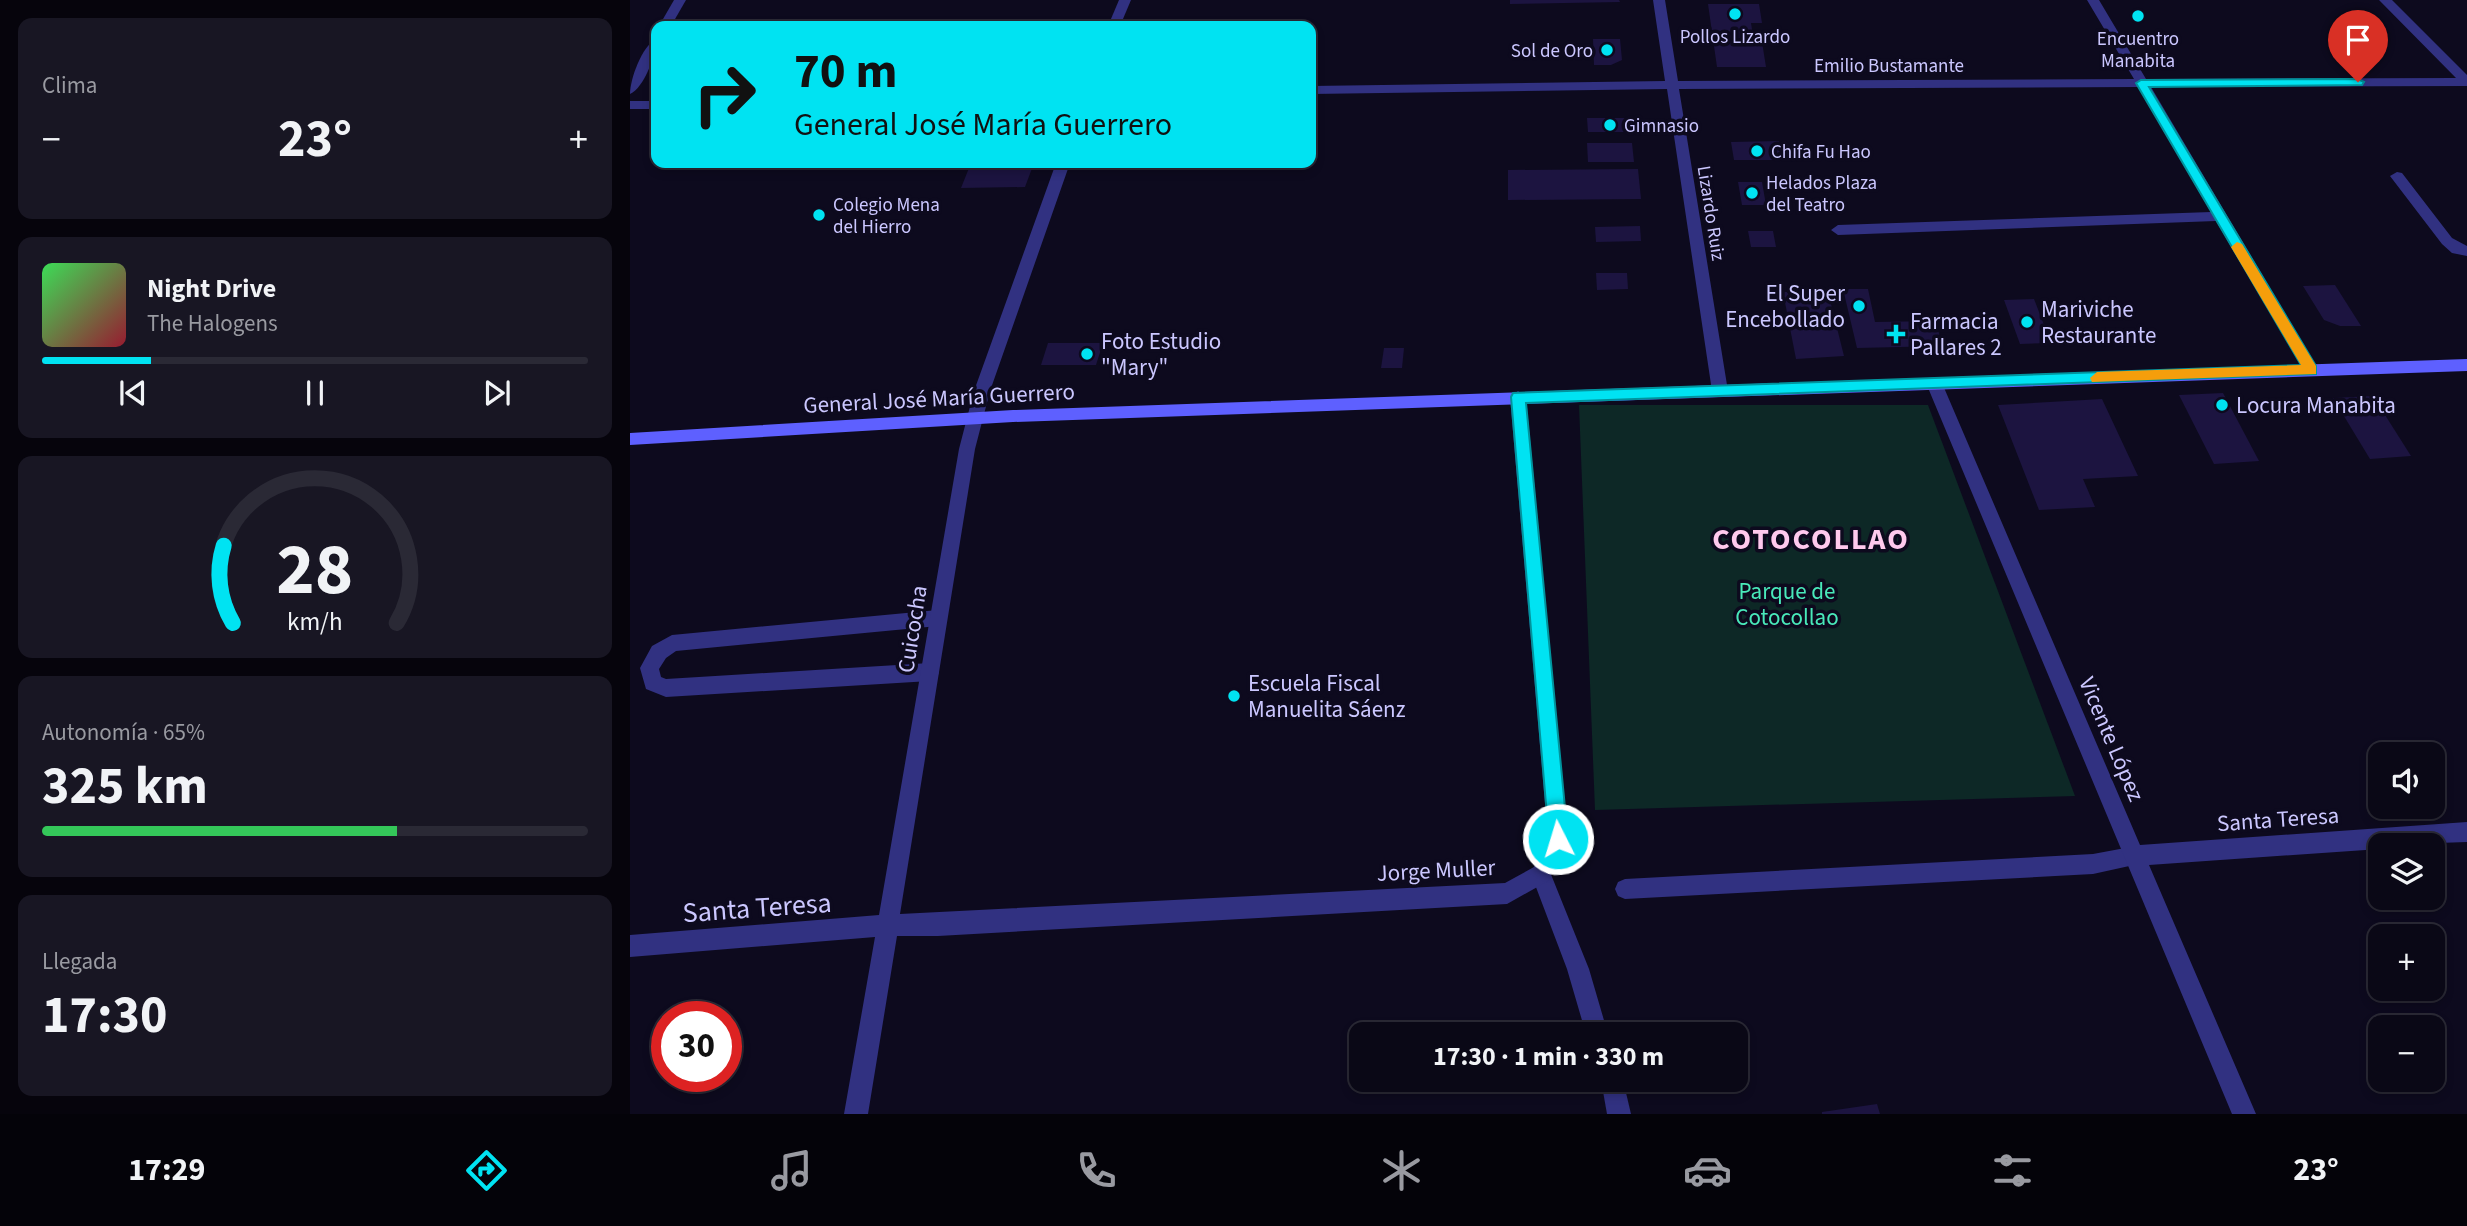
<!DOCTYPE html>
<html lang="es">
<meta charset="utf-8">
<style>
:root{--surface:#0a0816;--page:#181623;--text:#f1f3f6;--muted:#999aa1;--line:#2a2935;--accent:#00e3f2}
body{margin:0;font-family:"Source Sans 3",sans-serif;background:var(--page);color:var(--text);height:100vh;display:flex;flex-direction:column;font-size:26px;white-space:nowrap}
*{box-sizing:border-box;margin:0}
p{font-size:23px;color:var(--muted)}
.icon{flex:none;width:38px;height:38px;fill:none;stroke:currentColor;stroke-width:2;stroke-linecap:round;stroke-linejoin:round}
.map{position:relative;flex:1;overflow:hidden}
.details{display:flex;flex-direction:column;gap:18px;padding:18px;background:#06040c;width:630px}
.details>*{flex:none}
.banner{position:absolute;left:21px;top:21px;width:665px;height:147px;border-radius:14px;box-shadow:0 4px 10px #0003,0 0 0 2px var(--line);background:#00e3f2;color:#111;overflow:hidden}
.buttons{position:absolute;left:1738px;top:742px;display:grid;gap:14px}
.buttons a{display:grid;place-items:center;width:77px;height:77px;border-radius:14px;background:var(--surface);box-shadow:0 4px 10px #0003,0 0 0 2px var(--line);font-size:35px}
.speed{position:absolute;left:21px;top:1001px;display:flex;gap:14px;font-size:35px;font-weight:700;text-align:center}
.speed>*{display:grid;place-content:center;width:91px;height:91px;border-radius:50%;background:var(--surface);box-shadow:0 4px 10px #0003,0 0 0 2px var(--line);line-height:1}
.speed .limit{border:10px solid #d22;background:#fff;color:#111}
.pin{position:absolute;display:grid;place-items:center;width:60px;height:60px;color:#fff;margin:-72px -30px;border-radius:50% 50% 50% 0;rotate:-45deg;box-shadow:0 0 7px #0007}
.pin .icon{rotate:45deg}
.me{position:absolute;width:77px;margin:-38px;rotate:355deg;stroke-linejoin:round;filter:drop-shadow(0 0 5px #0008)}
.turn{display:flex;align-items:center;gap:24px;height:147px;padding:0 28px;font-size:32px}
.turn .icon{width:91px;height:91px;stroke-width:2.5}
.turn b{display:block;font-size:49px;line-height:60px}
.big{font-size:52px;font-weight:700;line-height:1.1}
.details .tile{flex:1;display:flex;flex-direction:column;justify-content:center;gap:10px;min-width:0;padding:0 24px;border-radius:14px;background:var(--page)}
.details .dial{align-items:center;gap:0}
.dial svg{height:182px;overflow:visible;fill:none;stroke:var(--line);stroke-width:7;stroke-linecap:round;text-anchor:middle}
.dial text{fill:var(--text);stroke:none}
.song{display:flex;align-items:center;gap:21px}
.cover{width:84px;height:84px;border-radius:10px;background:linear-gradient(135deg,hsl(130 70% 55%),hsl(350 70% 35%))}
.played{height:7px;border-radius:4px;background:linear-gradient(90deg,var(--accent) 20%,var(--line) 20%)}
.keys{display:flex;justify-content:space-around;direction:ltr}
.heat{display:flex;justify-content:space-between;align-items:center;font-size:38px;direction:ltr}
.charge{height:10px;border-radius:5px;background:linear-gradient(90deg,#34c759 65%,var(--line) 0)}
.trip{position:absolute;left:719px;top:1022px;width:399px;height:70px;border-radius:14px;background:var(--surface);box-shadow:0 4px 10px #0003,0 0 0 2px var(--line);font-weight:700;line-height:70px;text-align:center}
.tab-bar{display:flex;height:112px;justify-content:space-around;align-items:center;background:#040309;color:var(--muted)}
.tab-bar .icon{width:49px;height:49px}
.tab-bar .on{color:var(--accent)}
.tab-bar b{font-size:32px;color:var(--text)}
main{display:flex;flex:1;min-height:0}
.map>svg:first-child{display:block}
</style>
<main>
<section class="details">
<div class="tile"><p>Clima</p>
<div class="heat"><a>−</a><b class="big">23°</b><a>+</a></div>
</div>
<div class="tile">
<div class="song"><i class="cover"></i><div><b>Night Drive</b><p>The Halogens</p></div></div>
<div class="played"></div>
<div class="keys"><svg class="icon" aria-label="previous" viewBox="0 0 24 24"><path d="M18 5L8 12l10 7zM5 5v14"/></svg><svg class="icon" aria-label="pause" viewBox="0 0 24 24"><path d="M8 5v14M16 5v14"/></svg><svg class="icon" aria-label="next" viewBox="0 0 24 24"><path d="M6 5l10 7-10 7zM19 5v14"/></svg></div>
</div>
<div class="tile dial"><svg viewBox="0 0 100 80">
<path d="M14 69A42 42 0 1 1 86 69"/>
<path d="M14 69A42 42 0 0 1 10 35" stroke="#00e3f2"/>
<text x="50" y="56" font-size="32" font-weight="700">28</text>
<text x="50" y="72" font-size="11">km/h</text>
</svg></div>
<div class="tile"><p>Autonomía · 65%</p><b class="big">325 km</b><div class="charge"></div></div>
<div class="tile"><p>Llegada</p><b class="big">17:30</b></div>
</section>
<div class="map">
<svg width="1837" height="1114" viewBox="0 0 1837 1114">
<rect width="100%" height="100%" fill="#0d0a1e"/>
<path fill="#0d2826" d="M 949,405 L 1298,405 L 1445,796 L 965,810 Z"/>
<g fill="#1c1440">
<path d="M 880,0 L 989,0 L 990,2 L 880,4 Z"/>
<path d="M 1078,4 L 1129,4 L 1132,23 L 1121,23 L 1124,42 L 1132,42 L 1136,67 L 1087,67 Z"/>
<path d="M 963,39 L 990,39 L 992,60 L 981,65 L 964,65 Z"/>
<path d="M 957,118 L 1002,118 L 1003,132 L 958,132 Z"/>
<path d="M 1149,141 L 1153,160 L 1104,160 L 1101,142 Z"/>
<path d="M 957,143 L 1002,143 L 1004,162 L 958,162 Z"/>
<path d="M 42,163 L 247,163 L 245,166 L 38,169 Z"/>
<path d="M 341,163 L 404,163 L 395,187 L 331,188 Z"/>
<path d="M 1008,169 L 1011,199 L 878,200 L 878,170 Z"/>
<path d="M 1108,182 L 1132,182 L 1136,205 L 1112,205 Z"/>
<path d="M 1010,226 L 1011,241 L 966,242 L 965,227 Z"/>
<path d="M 1118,231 L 1143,231 L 1146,247 L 1121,247 Z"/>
<path d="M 966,273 L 997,273 L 998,289 L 967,290 Z"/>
<path d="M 1705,285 L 1731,326 L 1710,326 L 1694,320 L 1673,286 Z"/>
<path d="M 1213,289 L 1238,289 L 1245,322 L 1305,321 L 1313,346 L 1227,348 Z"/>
<path d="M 1153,292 L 1198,292 L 1214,356 L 1166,359 Z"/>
<path d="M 1404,299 L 1421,343 L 1390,344 L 1374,300 Z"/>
<path d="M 418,343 L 473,343 L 466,365 L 411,365 Z"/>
<path d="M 754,348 L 774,348 L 772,368 L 751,368 Z"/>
<path d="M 1593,393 L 1629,461 L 1584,464 L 1549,395 Z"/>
<path d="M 1743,396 L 1781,456 L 1740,459 L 1703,398 Z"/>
<path d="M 1472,399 L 1508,476 L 1453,479 L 1465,507 L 1409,510 L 1368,405 Z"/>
<path d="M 1247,1104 L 1250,1114 L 1192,1114 L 1192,1112 Z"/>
</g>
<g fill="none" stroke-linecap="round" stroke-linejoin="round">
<g fill="#313181" fill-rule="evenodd">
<path d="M 308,610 L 314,612 L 317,618 L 314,624 L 308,626 L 46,651 L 36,658 L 29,669 L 31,677 L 36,679 L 300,663 L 307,666 L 309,672 L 307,678 L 300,681 L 36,697 L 16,689 L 10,668 L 22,646 L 42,635 Z"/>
<path d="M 1506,846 L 1513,849 L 1516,856 L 1513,863 L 1463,874 L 995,899 L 988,896 L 985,889 L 988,882 L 995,879 L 1463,854 Z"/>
<path d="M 911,864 L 918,867 L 959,969 L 978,1034 L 956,1034 L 937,969 L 901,874 L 904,867 Z"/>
<path d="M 971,1080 L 993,1080 L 1001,1114 L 977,1114 Z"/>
</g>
<g fill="#313181" fill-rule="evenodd">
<path d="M 44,0 L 56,0 L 41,26 L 29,26 Z"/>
<path d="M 489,0 L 501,0 L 490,26 L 478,26 Z"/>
<path d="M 1023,0 L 1035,0 L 1048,81 L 1504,79 L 1457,0 L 1469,0 L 1516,79 L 1826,78 L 1749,0 L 1762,0 L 1837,75 L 1837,86 L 1521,87 L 1686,366 L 1689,370 L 1681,376 L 1676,374 L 1586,221 L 1208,235 L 1201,230 L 1208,225 L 1581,212 L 1508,87 L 1049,89 L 1098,391 L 1090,397 L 1082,391 L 1037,89 L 681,94 L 681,86 L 1035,81 Z"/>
<path d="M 26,39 C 27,53 14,88 0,94 C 0,79 12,46 26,39 Z"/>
<rect x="0" y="101" width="26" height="8"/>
<path d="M 426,163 L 440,163 L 360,391 L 345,449 L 270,914 L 875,883 L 904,867 L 918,838 L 880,397 L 888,391 L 896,397 L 938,839 L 918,881 L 877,904 L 308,936 L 267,936 L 238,1114 L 214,1114 L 245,937 L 0,957 L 0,935 L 249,915 L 329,449 L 344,391 Z"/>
<path d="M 1767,172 L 1772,173 L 1822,238 L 1837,246 L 1837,256 L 1822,253 L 1812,244 L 1760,176 Z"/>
<path d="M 1304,377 L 1312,383 L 1510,845 L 1837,822 L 1837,842 L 1750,845 L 1750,849 L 1519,865 L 1626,1114 L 1602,1114 L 1296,383 Z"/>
</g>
<path fill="#5e60ff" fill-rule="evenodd" d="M 1837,359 L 1837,371 L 383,422 L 0,445 L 0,433 L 383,410 Z"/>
</g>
<path fill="#00e3f2" stroke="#00949d" stroke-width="2" d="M 1728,79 L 1734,82 L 1732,85 L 1519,87 L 1686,366 L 1686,374 L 896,403 L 938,839 L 935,845 L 928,848 L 922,845 L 919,839 L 881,397 L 883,393 L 1671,365 L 1506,83 L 1511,80 Z"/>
<path fill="#f59e0b" d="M 1607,242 L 1612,244 L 1686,366 L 1686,374 L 1462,382 L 1460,378 L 1467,372 L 1671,365 L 1601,247 Z"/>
<g fill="#00e3f2" stroke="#0d0a1e" stroke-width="2.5">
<circle cx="1105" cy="14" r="7"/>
<circle cx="1508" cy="16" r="7"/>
<circle cx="977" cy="50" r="7"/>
<circle cx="980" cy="125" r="7"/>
<circle cx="1127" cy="151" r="7"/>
<circle cx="1122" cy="193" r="7"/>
<circle cx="189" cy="215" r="7"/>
<circle cx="1229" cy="306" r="7"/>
<circle cx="1397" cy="322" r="7"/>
<path d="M1262.5 323.5h7v7h7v7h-7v7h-7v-7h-7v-7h7z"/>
<circle cx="457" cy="354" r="7"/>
<circle cx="1592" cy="405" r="7"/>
<circle cx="604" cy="696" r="7"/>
</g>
<g text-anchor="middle" stroke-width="7" stroke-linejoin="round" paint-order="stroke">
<g font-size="19" fill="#cbc7ff" stroke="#0d0a1e" text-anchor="start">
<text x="1105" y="43" text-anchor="middle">Pollos Lizardo</text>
<text x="1508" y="45" text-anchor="middle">Encuentro<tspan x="1508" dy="22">Manabita</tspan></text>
<text x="963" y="57" text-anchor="end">Sol de Oro</text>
<text x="994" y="132">Gimnasio</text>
<text x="1141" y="158">Chifa Fu Hao</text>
<text x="1136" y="189">Helados Plaza<tspan x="1136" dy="22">del Teatro</tspan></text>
<text x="203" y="211">Colegio Mena<tspan x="203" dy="22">del Hierro</tspan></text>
</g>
<g font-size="19" fill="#cbc7ff" stroke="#0d0a1e">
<text x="1259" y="72">Emilio Bustamante</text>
<text transform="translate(1082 213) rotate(81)" y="7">Lizardo Ruiz</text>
</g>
<g font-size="23" fill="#cbc7ff" stroke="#0d0a1e" text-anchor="start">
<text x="1215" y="301" text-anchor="end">El Super<tspan x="1215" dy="26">Encebollado</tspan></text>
<text x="1411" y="317">Mariviche<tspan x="1411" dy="26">Restaurante</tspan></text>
<text x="1280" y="329">Farmacia<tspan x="1280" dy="26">Pallares 2</tspan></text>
<text x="471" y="349">Foto Estudio<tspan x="471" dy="26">"Mary"</tspan></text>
<text x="1606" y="413">Locura Manabita</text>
<text x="618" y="691">Escuela Fiscal<tspan x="618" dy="26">Manuelita Sáenz</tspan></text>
</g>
<g font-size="23" fill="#cbc7ff" stroke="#0d0a1e">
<text transform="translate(309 398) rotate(-3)" y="8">General José María Guerrero</text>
<text transform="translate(282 629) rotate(-81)" y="8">Cuicocha</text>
<text transform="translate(1482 739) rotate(67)" y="8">Vicente López</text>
<text transform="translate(1648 819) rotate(-4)" y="8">Santa Teresa</text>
<text transform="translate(806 870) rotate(-3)" y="8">Jorge Muller</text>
</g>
<g font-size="23" fill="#49e9ba" stroke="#0d0a1e">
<text x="1157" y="599">Parque de<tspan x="1157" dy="26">Cotocollao</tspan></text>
</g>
<g font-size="28" fill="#cbc7ff" stroke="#0d0a1e">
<text transform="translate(127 907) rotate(-4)" y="10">Santa Teresa</text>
</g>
<g font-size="30" font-weight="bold" letter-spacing="2" fill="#ffc9ed" stroke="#0d0a1e">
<text x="1181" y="549">COTOCOLLAO</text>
</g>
</g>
</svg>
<div class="buttons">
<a><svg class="icon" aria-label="sound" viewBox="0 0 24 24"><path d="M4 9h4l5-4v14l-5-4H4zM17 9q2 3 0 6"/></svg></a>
<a><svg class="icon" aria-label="layers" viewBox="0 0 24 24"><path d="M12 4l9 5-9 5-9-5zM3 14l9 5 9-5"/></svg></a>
<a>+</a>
<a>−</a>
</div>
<div class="speed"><div class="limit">30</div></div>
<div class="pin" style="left:1728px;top:82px;background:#d93025"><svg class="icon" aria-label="arrive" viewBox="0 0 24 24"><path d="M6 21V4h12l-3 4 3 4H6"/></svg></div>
<svg class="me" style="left:928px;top:839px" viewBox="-20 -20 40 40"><circle r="17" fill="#00e3f2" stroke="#fff" stroke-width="3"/><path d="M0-11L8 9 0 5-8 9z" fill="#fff"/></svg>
<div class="trip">17:30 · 1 min · 330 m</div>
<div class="banner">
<div class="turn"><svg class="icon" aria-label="right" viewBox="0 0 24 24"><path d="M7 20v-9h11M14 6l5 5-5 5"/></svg><div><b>70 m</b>General José María Guerrero</div></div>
</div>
</div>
</main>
<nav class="tab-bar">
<b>17:29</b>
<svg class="icon on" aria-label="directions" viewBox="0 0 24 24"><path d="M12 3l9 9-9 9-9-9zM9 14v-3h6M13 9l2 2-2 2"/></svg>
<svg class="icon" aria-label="music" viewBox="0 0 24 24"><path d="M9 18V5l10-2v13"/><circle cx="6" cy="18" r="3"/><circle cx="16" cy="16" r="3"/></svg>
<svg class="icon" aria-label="phone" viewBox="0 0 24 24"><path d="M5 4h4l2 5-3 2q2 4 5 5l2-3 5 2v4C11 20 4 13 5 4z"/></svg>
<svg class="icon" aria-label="climate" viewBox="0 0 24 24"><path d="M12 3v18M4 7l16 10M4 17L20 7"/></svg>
<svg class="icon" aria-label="car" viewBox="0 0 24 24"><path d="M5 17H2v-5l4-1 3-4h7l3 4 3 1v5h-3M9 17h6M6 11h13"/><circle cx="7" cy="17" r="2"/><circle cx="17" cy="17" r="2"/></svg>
<svg class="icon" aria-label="filters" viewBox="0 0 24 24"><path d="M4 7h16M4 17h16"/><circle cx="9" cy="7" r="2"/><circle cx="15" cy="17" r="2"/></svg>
<b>23°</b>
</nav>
